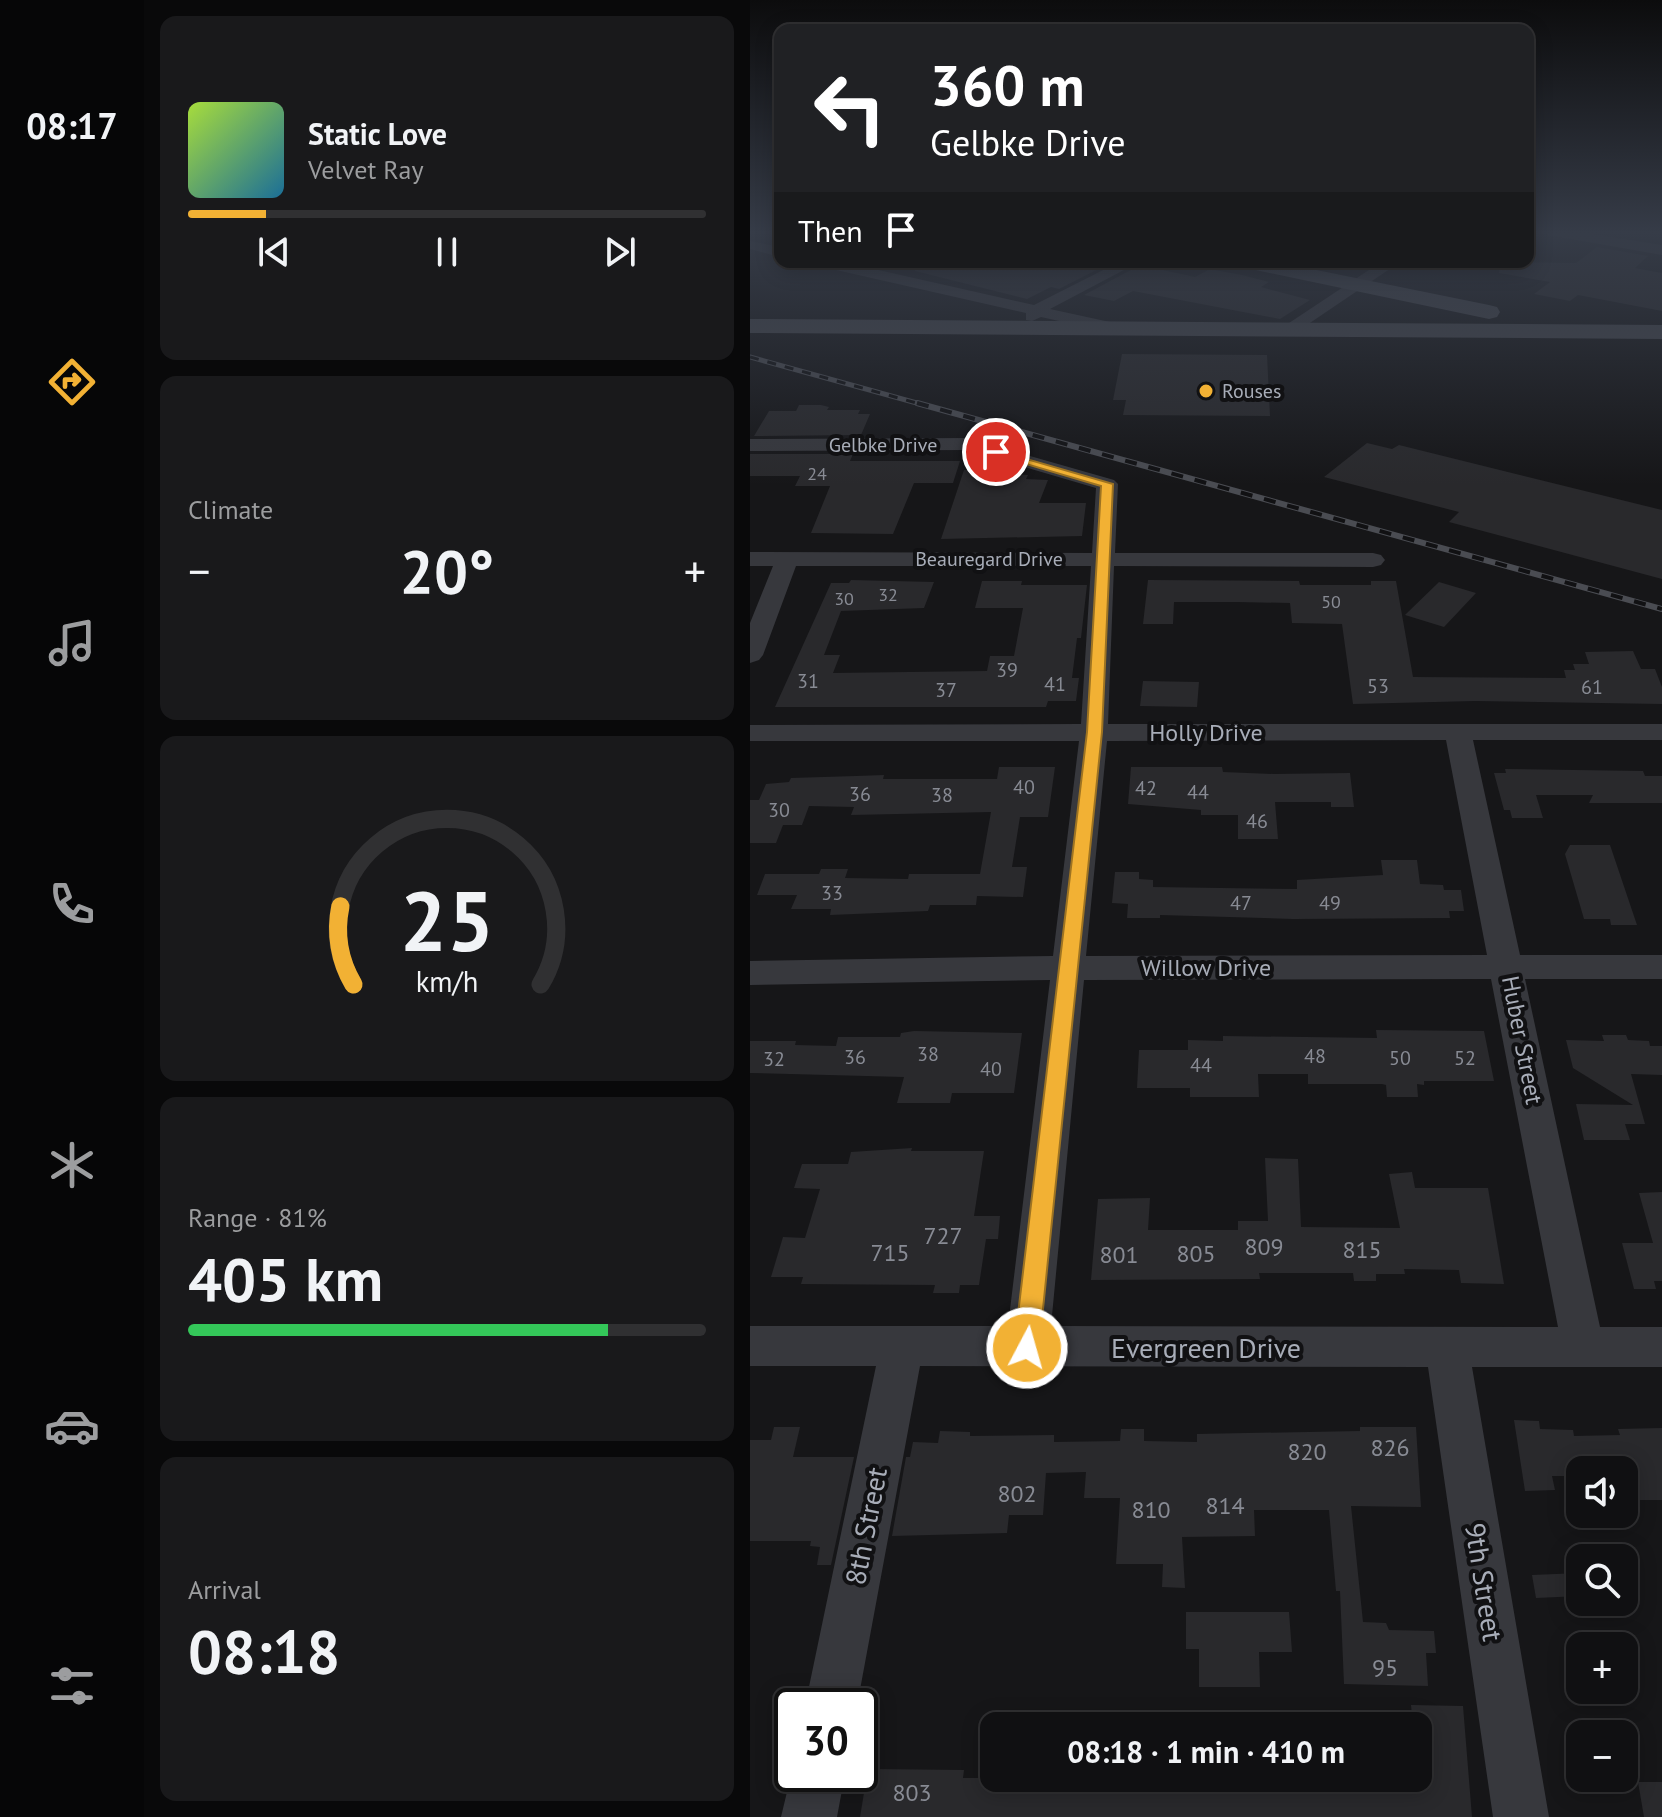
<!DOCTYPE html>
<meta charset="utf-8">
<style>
:root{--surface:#101012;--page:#19191b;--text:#f1f3f6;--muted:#9c9d9f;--line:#303032;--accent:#f2b134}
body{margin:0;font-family:"PT Sans",sans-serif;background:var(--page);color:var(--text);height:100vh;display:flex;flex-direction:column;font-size:30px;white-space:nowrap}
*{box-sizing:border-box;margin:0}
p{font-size:26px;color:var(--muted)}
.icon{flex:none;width:44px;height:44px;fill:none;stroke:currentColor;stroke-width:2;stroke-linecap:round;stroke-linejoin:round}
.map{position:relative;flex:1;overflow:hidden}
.side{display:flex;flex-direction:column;gap:16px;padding:16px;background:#09090a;width:606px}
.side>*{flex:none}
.banner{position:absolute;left:24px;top:24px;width:760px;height:244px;border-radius:16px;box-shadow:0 4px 20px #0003,0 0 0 2px var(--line);background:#202124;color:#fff;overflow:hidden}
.fabs{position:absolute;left:816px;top:1456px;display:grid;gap:16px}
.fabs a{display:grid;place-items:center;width:72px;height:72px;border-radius:16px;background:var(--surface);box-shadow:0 4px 20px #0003,0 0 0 2px var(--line);font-size:40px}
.speed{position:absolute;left:24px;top:1688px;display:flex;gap:16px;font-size:40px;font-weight:700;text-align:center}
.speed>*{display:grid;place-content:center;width:104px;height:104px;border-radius:50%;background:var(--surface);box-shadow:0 4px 20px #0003,0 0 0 2px var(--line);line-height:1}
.speed .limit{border:4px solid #111;border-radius:12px;background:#fff;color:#111}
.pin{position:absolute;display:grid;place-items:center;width:68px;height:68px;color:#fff;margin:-34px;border:4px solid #fff;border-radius:50%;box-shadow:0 2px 8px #0007}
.me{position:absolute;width:88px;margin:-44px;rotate:6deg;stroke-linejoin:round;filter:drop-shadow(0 0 6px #0008)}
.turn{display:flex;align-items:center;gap:28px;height:168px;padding:0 24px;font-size:36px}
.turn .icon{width:104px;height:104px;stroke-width:2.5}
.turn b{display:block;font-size:56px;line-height:68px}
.then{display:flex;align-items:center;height:76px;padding:0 24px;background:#0003;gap:16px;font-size:30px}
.big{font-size:60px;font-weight:700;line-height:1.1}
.side .widget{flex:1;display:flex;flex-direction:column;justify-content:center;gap:12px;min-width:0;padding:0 28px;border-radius:16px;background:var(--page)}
.side .dial{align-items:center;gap:0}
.dial svg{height:208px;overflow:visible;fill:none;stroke:var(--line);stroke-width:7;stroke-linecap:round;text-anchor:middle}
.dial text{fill:var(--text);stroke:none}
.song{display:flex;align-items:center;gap:24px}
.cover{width:96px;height:96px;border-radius:12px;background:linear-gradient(135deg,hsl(80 70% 55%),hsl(200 70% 35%))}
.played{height:8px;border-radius:4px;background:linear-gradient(90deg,var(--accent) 15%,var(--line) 15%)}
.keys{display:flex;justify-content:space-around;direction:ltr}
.heat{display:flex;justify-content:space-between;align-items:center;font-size:44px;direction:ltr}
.charge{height:12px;border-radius:6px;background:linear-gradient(90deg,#34c759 81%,var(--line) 0)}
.trip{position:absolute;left:230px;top:1712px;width:452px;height:80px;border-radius:16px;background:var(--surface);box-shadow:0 4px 20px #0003,0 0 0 2px var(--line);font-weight:700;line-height:80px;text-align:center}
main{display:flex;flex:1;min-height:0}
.dock{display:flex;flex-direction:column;width:144px;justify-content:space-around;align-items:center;background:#060607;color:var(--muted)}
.dock .icon{width:56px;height:56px}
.dock .on{color:var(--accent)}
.dock b{font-size:36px;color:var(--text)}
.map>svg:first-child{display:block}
</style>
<main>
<nav class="dock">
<b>08:17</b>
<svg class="icon on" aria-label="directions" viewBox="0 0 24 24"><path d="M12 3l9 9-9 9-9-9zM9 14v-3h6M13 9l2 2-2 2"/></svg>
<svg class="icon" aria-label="music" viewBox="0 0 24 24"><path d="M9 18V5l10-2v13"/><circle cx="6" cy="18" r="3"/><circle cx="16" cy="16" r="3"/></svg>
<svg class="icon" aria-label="phone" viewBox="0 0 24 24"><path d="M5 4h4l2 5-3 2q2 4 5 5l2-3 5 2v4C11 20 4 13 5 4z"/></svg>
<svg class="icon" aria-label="climate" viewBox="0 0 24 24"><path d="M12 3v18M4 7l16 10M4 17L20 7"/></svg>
<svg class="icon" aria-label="car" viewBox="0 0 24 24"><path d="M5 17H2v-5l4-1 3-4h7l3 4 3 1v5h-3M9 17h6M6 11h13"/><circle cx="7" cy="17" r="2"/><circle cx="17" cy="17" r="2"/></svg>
<svg class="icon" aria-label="filters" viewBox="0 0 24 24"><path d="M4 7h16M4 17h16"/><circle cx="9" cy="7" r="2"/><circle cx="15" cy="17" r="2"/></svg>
</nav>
<section class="side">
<div class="widget">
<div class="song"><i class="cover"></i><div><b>Static Love</b><p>Velvet Ray</p></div></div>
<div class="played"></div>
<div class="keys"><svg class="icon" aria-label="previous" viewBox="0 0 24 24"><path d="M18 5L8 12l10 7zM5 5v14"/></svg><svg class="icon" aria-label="pause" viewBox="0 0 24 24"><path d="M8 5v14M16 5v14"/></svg><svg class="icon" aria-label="next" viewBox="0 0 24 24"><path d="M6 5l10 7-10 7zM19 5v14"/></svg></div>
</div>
<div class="widget"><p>Climate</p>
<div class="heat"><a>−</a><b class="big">20°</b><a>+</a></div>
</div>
<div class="widget dial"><svg viewBox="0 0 100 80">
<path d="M14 69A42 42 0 1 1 86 69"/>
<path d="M14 69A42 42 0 0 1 9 39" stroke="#f2b134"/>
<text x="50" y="56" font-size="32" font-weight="700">25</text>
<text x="50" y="72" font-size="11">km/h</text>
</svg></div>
<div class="widget"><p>Range · 81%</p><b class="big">405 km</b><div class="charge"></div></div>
<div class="widget"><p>Arrival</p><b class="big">08:18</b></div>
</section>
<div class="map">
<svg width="912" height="1817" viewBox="0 0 912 1817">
<rect width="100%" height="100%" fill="#161618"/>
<g fill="#29292c">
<path d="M 847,247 L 898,256 L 885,268 L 912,273 L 912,311 L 828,295 L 820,301 L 784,294 L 800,282 L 749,273 L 750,262 L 826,263 Z"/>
<path d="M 166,262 L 362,262 L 309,289 L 301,287 L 277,299 L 165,271 Z"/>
<path d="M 390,265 L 445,277 L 460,269 L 492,275 L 519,282 L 511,287 L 560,300 L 530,319 L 383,291 L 364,301 L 334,295 Z"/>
<path d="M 372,354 L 517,355 L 520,416 L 373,415 L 376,400 L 363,400 Z"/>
<path d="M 49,405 L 71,405 L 79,407 L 77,410 L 110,410 L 108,414 L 120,414 L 111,435 L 4,436 L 19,411 L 46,411 Z"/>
<path d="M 617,443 L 642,449 L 649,445 L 912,510 L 912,579 L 699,522 L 709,512 L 574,477 Z"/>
<path d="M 0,454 L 103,454 L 100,461 L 210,461 L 203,483 L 164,483 L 143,534 L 61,533 L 80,486 L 45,486 L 50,476 L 0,476 Z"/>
<path d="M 214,470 L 241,470 L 240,473 L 278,475 L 276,479 L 298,480 L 289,503 L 336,503 L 332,536 L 191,539 Z"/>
<path d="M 101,580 L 184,582 L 174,608 L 91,611 L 74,655 L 90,655 L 83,673 L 237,671 L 240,656 L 264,656 L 273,608 L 225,608 L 232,581 L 272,581 L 271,585 L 337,585 L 331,638 L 327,638 L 322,678 L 329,678 L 326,701 L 298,701 L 296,707 L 25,707 L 81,583 L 99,583 Z"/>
<path d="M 398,580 L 549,581 L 550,585 L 621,585 L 621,581 L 646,581 L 663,677 L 816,678 L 814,670 L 825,670 L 823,664 L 839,664 L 835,652 L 883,651 L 891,669 L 905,669 L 912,687 L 912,704 L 725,701 L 603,704 L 592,624 L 542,623 L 540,603 L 487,602 L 424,602 L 423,624 L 393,624 Z"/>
<path d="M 689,582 L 726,593 L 694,627 L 655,615 Z"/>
<path d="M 393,681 L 449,682 L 447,707 L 390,706 Z"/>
<path d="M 249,767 L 305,767 L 298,817 L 270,817 L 262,867 L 277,867 L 273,897 L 227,896 L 226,905 L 180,905 L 178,911 L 80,915 L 81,909 L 41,909 L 47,895 L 7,895 L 15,874 L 69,874 L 71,869 L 98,869 L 95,878 L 158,879 L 159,874 L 230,874 L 241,812 L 101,815 L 104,807 L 59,806 L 52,825 L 33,825 L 26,843 L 0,843 L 0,800 L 9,800 L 16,784 L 39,782 L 41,778 L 106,776 L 134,775 L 133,779 L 247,779 Z"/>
<path d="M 381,767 L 472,767 L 473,772 L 524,774 L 600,773 L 604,807 L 581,807 L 581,802 L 525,802 L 528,839 L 488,839 L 488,815 L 451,815 L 451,810 L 378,804 Z"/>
<path d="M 755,769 L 893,771 L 895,776 L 912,776 L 912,803 L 839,803 L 843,795 L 786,795 L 793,818 L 762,818 L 760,810 L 754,810 L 744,773 L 756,773 Z"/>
<path d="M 820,845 L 860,845 L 887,925 L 861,925 L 860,919 L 834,919 L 815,854 Z"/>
<path d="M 631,860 L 667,860 L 670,884 L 693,885 L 694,890 L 711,890 L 714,911 L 699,911 L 700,918 L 543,919 L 410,915 L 410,918 L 377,918 L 378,904 L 362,903 L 365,872 L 389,872 L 389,879 L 403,880 L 403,887 L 547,889 L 547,880 L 633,875 Z"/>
<path d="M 626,1030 L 734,1031 L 744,1081 L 674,1081 L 674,1085 L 667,1084 L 668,1097 L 637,1097 L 636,1085 L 632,1084 L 558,1084 L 558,1074 L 508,1074 L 509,1097 L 440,1097 L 440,1088 L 387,1088 L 389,1050 L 438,1050 L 438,1040 L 473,1041 L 473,1036 L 627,1038 Z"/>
<path d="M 164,1031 L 272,1033 L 264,1093 L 202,1093 L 200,1103 L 147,1103 L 154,1077 L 0,1073 L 0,1041 L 46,1041 L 45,1045 L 86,1046 L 88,1037 L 150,1037 L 151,1033 Z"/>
<path d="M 852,1035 L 876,1035 L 878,1040 L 899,1041 L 900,1046 L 912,1046 L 912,1075 L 881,1074 L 895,1124 L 875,1124 L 880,1140 L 834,1140 L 826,1104 L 883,1105 L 823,1068 L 816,1040 L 854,1041 Z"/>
<path d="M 162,1148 L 161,1151 L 234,1151 L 224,1216 L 250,1216 L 248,1239 L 236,1239 L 229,1285 L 210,1285 L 209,1293 L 183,1293 L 185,1285 L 51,1284 L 53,1277 L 21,1277 L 33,1237 L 55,1238 L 70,1189 L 44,1188 L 52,1164 L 98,1164 L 101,1152 Z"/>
<path d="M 515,1158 L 548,1159 L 551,1227 L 650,1228 L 639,1174 L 662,1172 L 665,1188 L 738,1188 L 754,1284 L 711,1283 L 709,1270 L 654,1269 L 655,1274 L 626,1274 L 626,1281 L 604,1281 L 603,1273 L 509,1273 L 510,1279 L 341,1280 L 348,1199 L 400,1198 L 398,1230 L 488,1230 L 488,1221 L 518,1221 Z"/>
<path d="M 912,1192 L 912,1281 L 904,1281 L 906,1289 L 884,1289 L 872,1243 L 903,1243 L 889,1193 Z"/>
<path d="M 764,1420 L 789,1421 L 790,1429 L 823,1430 L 824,1436 L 870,1435 L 868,1429 L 912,1428 L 912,1500 L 874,1500 L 874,1470 L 830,1470 L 830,1476 L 802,1476 L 805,1490 L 775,1491 Z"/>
<path d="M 24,1427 L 50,1427 L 43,1457 L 104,1457 L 81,1565 L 67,1565 L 70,1547 L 60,1546 L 61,1541 L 0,1541 L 0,1440 L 21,1440 Z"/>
<path d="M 610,1427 L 666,1427 L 671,1507 L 601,1506 L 613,1622 L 636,1623 L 639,1630 L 684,1631 L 686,1653 L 676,1653 L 678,1686 L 594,1684 L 590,1591 L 586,1591 L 579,1510 L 504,1510 L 505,1536 L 432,1537 L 435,1588 L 412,1587 L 413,1564 L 366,1564 L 370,1498 L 334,1498 L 336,1472 L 296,1473 L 293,1515 L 259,1515 L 257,1533 L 142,1536 L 156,1457 L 160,1457 L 163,1442 L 188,1443 L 190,1431 L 220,1432 L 220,1436 L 304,1435 L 304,1442 L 370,1441 L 371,1429 L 394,1429 L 394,1441 L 447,1442 L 447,1434 L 610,1431 Z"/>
<path d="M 830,1573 L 830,1596 L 786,1598 L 782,1575 Z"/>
<path d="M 436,1612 L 539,1612 L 542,1652 L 509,1652 L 510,1687 L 449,1687 L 449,1649 L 436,1649 Z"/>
<path d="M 661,1705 L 713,1706 L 722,1817 L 110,1817 L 118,1769 L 214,1770 L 213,1778 L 668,1778 L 668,1726 L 663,1726 Z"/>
<path d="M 888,1782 L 912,1782 L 912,1817 L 894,1817 Z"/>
</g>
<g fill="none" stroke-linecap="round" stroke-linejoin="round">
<g fill="#37383d" fill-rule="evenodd">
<path d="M 791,231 L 823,231 L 912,245 L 912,255 L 798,235 Z"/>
<path d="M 0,241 L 30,247 L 30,257 L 0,249 Z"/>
<path d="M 65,262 L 93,262 L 284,305 L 369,262 L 389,262 L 300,309 L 369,324 L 372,328 L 369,332 L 363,333 L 291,317 L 282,321 L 276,320 L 276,313 L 73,267 Z"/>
<path d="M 631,262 L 650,262 L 545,333 L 539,334 L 530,329 Z"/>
<path d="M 217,438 L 364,480 L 368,484 L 365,553 L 623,553 L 631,555 L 635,560 L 631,565 L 623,567 L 364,566 L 358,724 L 912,724 L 912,740 L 723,740 L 770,955 L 912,955 L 912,979 L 775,979 L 850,1327 L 912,1327 L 912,1367 L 722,1367 L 799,1817 L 743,1817 L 678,1367 L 170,1366 L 107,1706 L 55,1706 L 126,1366 L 0,1366 L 0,1326 L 258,1326 L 300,980 L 0,985 L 0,961 L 303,956 L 329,741 L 0,741 L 0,725 L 331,724 L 341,566 L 46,566 L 13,655 L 9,660 L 0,663 L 0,623 L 23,566 L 0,566 L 0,552 L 342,553 L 346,488 L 216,450 L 0,451 L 0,439 ZM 696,740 L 737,955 L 336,956 L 357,741 ZM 741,979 L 808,1327 L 301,1326 L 334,980 Z"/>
<path d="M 42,1771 L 42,1774 L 95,1774 L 87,1817 L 31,1817 Z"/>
</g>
<g fill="#45474d" fill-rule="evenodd">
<path d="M 485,262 L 527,262 L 739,305 L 747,307 L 750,312 L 747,317 L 739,319 L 496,268 Z"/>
<path d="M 0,319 L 912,325 L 912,339 L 0,333 Z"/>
</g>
<defs>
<path id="rail-far1" d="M 0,357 L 174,405"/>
<path id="rail" d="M 167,403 L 912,609"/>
</defs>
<use href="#rail-far1" stroke="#4a4c52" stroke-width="5"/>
<use href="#rail" stroke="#4a4c52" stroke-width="6"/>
<use href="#rail-far1" stroke="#111113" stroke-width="3" stroke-dasharray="9" stroke-linecap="butt"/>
<use href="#rail" stroke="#111113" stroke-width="4" stroke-dasharray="12" stroke-linecap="butt"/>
</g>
<linearGradient id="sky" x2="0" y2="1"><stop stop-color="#0c0c0d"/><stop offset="0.48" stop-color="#363c48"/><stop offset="1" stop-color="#363c48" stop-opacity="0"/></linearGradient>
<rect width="912" height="485" fill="url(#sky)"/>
<path fill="#f2b134" stroke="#9d7322" stroke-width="2" d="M 242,449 L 363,484 L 352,732 L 289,1348 L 285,1356 L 277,1360 L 268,1356 L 264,1348 L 337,732 L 351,486 L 242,454 Z"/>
<circle fill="#f2b134" stroke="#111113" stroke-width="3" cx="456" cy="391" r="8"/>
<g text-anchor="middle" stroke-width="8" stroke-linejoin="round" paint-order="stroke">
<g font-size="18" fill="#888b94">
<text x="67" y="480">24</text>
<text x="138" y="601">32</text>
<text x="94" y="605">30</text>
<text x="581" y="608">50</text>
</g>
<g font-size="20" fill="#a8adb8" stroke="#111113" text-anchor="start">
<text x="472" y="398">Rouses</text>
</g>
<g font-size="20" fill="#a8adb8" stroke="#111113">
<text x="133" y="452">Gelbke Drive</text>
<text x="239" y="566">Beauregard Drive</text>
</g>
<g font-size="20" fill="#888b94">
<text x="257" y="677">39</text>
<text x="58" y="688">31</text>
<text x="305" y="691">41</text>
<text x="628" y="693">53</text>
<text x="842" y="694">61</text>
<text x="196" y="697">37</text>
<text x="274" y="794">40</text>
<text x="396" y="795">42</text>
<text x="448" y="799">44</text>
<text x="110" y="801">36</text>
<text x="192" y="802">38</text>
<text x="29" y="817">30</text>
<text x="507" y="828">46</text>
<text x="82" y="900">33</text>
<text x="491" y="910">47</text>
<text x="580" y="910">49</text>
<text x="178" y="1061">38</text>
<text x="565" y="1063">48</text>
<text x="105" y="1064">36</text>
<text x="650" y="1065">50</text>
<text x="715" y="1065">52</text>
<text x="24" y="1066">32</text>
<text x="451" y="1072">44</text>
<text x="241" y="1076">40</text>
</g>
<g font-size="24" fill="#a8adb8" stroke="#111113">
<text x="456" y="741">Holly Drive</text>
<text x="456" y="976">Willow Drive</text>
<text transform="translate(772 1040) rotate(79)" y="8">Huber Street</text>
</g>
<g font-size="24" fill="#888b94">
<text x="193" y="1244">727</text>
<text x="514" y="1255">809</text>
<text x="612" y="1258">815</text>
<text x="140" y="1261">715</text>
<text x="446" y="1262">805</text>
<text x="369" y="1263">801</text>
<text x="640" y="1456">826</text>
<text x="557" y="1460">820</text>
<text x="267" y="1502">802</text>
<text x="475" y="1514">814</text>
<text x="401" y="1518">810</text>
<text x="635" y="1676">95</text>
<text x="162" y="1801">803</text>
</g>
<g font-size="28" fill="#a8adb8" stroke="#111113">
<text x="456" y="1358">Evergreen Drive</text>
<text transform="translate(116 1526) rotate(-79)" y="10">8th Street</text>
<text transform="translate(734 1582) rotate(81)" y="10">9th Street</text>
</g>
</g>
</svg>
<div class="fabs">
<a><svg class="icon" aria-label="sound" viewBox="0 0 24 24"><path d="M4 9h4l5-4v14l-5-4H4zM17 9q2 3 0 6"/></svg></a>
<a><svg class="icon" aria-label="search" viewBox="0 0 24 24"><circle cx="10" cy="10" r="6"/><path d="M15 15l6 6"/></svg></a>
<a>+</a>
<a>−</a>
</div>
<div class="speed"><div class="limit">30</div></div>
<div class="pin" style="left:246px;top:452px;background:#d93025"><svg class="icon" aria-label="arrive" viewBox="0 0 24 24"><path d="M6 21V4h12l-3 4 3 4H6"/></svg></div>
<svg class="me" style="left:277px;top:1348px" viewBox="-20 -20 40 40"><circle r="17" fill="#f2b134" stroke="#fff" stroke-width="3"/><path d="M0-11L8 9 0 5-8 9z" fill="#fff"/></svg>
<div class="trip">08:18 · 1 min · 410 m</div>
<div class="banner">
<div class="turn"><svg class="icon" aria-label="left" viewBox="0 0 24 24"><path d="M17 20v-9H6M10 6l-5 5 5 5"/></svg><div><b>360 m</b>Gelbke Drive</div></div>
<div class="then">Then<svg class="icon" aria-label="arrive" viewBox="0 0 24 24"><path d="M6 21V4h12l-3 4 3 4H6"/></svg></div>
</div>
</div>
</main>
